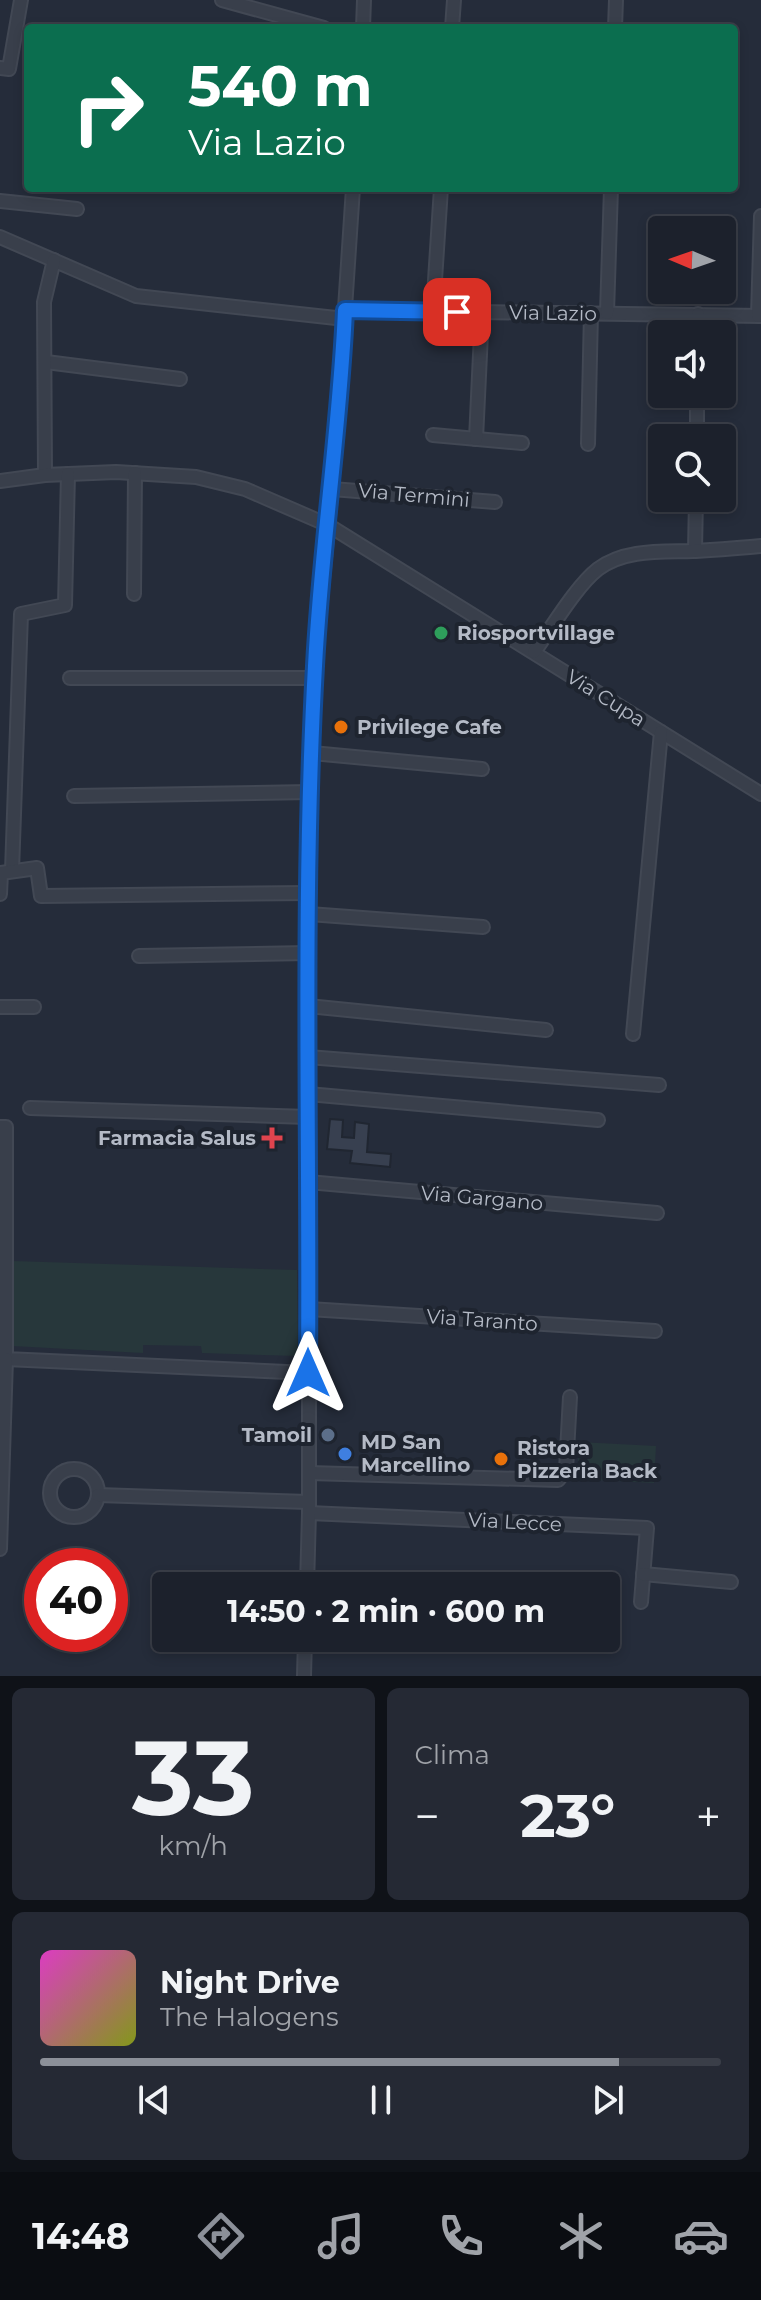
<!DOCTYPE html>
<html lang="it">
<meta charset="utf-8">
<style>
:root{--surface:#1c212c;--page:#252934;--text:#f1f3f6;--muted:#a0a3a9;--line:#3a3e48;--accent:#8c9099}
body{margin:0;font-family:Montserrat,sans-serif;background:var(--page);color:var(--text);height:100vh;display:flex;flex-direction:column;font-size:30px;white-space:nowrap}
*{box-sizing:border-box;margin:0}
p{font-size:26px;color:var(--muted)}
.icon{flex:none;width:44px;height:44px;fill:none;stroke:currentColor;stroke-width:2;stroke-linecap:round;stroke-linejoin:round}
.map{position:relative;height:1676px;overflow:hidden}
.details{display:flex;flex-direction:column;gap:12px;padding:12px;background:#0f1218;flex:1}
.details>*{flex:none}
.hud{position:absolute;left:24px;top:24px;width:714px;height:168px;border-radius:8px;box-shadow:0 4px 12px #0003,0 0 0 2px var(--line);background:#0b6e4f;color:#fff;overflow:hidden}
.needle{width:52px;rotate:272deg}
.fabs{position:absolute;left:648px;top:216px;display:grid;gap:16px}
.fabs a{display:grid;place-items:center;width:88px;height:88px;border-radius:8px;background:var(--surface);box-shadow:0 4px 12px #0003,0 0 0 2px var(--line);font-size:40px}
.speed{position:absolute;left:24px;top:1548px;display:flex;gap:16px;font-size:40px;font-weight:700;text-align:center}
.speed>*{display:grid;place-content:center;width:104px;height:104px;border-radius:50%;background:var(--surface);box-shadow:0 4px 12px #0003,0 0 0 2px var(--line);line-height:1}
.speed .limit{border:12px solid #d22;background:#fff;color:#111}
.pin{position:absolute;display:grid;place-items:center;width:68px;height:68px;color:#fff;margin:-34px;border-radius:16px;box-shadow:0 4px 12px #0006}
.me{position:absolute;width:88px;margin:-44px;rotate:0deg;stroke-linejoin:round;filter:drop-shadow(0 0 6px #0008)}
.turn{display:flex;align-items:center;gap:28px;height:168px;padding:0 32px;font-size:36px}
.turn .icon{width:104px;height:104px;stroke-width:2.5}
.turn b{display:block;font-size:56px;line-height:68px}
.big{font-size:60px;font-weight:700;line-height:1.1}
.details .tile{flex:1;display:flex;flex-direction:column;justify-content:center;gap:12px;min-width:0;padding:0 28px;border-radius:12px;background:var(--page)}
.details .dial{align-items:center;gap:0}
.dial b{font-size:104px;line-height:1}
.song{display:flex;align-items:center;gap:24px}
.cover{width:96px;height:96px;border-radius:12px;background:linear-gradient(135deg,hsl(310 70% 55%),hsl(70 70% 35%))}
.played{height:8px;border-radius:4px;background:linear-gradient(90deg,var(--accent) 85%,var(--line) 85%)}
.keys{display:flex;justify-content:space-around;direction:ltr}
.heat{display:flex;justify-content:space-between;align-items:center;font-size:44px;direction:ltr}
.details .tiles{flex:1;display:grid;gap:12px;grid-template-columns:1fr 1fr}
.tile:last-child{grid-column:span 2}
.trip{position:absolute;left:152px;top:1572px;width:468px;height:80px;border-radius:8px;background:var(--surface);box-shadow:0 4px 12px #0003,0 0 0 2px var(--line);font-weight:700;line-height:80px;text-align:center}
.tab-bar{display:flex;height:128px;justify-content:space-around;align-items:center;background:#0b0d12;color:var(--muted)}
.tab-bar .icon{width:56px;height:56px}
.tab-bar .active{color:var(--accent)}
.tab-bar b{font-size:36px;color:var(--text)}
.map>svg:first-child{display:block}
</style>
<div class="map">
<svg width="761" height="1676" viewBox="0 0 761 1676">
<rect width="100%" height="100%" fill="#252c3a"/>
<g fill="#27373b">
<path d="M 13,1261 L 297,1270 L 298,1356 L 202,1353 L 201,1346 L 143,1345 L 143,1353 L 12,1346 Z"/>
<path d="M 579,1442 L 656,1446 L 654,1483 L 577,1479 Z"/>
</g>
<path fill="#384050" stroke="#202631" stroke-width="2" d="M 330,1119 L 343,1120 L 342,1137 L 354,1138 L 355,1122 L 369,1124 L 367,1152 L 391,1154 L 390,1167 L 350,1163 L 352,1151 L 327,1149 Z"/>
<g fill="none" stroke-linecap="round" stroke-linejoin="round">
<defs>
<g id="minor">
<path d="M 222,0 L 324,28"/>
<path d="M 363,28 L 364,0"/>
<path d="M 452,28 L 454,0"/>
<path d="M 615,28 L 616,0"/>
<path d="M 0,68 L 9,69 L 21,0"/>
<path d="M 0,201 L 77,209"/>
<path d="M 0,237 L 136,296 L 345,319"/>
<path d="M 345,310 L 761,316"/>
<path d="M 433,311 L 441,188"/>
<path d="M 607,313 L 611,188"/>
<path d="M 758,316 L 761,216"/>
<path d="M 698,334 L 698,314"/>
<path d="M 46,362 L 180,379"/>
<path d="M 433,435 L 522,443"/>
<path d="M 697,438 L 697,394"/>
<path d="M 476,439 L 482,312"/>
<path d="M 588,444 L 591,313"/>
<path d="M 45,475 L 44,302 L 54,260"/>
<path d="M 0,481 L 45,475 L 116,472 L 196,477 L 245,489 L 328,525 L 761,794"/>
<path d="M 332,489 L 495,502"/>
<path d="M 695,551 L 696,498"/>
<path d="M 134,594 L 135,473"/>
<path d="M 534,652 C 551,629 576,586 598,569 C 625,549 661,552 693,551 C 716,550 739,548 761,546"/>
<path d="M 70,678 L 314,678"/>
<path d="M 312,753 L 482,769"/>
<path d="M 74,796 L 310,792"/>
<path d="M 12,871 L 21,614 L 65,605 L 68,474"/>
<path d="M 0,894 L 1,873 L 37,868 L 41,896 L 309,893"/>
<path d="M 309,914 L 483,927"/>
<path d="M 139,956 L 308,953"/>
<path d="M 308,1006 L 546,1030"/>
<path d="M 0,1007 L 34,1007"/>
<path d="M 633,1034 L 661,732"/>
<path d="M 308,1057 L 659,1085"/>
<path d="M 308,1094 L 598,1120"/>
<path d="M 30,1108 L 308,1117"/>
<path d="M 0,1127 L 6,1127 L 6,1359 L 308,1373"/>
<path d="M 308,1182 L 657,1213"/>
<path d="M 309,1309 L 655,1331"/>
<path d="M 0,1359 L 6,1359 L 0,1549"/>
<circle cx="74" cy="1493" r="24"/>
<path d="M 309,1473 L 558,1480 L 566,1470 L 570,1397"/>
<path d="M 98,1495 L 308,1502"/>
<path d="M 309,1513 L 647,1528 L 641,1602"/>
<path d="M 643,1574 L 731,1582"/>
<path d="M 307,1586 L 309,1513 L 309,820 L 315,663 L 336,444 L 353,188"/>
<path d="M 304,1676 L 305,1638"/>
</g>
</defs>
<use href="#minor" stroke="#424854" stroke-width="16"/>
<use href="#minor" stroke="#393f4b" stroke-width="12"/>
</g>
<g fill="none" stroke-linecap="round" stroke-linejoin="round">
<defs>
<path id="route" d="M 308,1373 C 310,1137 302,901 315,666 C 321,547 340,429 345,310 L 457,312"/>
</defs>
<use href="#route" stroke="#114b97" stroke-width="20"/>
<use href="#route" stroke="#1a73e8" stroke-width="14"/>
</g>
<circle fill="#2e9e5b" stroke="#1e242f" stroke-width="3" cx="441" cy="633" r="8"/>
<g fill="#e8710a" stroke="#1e242f" stroke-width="3">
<circle cx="341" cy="727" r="8"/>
<circle cx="501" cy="1459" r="8"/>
</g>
<path fill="#e0444e" stroke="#1e242f" stroke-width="3" d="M268 1126h8v8h8v8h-8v8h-8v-8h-8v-8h8z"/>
<circle fill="#5c6f8a" stroke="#1e242f" stroke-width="3" cx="328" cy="1435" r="8"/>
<circle fill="#3f7fe0" stroke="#1e242f" stroke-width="3" cx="345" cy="1454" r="8"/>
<g text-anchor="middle" stroke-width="8" stroke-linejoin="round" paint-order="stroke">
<g font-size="20" fill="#b4bac6" stroke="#1e242f">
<text transform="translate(553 313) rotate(1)" y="7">Via Lazio</text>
<text transform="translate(414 495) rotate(5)" y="7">Via Termini</text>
<text transform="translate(606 698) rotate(32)" y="7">Via Cupa</text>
<text transform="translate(482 1198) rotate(5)" y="7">Via Gargano</text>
<text transform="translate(482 1320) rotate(4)" y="7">Via Taranto</text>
<text transform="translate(515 1522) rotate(3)" y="7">Via Lecce</text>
</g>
<g font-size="20" font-weight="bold" fill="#b4bac6" stroke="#1e242f" text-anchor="start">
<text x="457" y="640">Riosportvillage</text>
<text x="357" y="734">Privilege Cafe</text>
<text x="256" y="1145" text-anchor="end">Farmacia Salus</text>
<text x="312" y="1442" text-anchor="end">Tamoil</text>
<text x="361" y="1449">MD San<tspan x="361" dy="23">Marcellino</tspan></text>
<text x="517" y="1455">Ristora<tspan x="517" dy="23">Pizzeria Back</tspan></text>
</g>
</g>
</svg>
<div class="fabs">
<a><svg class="needle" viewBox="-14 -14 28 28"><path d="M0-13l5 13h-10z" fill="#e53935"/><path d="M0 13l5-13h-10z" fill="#a0a3a9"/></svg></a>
<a><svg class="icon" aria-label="sound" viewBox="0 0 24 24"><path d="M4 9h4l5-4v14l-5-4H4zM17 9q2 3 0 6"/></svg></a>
<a><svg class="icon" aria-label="search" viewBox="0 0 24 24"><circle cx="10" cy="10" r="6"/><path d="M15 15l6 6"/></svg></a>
</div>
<div class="speed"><div class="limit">40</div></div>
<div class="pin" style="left:457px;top:312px;background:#d93025"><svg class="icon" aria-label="arrive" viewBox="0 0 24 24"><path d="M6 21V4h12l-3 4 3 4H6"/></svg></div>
<svg class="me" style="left:308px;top:1373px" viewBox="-20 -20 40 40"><path d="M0-17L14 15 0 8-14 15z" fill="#1a73e8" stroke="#fff" stroke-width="4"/></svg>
<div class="trip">14:50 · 2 min · 600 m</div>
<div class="hud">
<div class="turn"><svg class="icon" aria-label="right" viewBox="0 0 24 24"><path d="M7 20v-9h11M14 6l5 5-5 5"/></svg><div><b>540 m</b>Via Lazio</div></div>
</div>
</div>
<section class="details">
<div class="tiles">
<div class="tile dial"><b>33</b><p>km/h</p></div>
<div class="tile"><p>Clima</p>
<div class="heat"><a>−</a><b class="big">23°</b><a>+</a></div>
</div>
<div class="tile">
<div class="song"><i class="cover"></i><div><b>Night Drive</b><p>The Halogens</p></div></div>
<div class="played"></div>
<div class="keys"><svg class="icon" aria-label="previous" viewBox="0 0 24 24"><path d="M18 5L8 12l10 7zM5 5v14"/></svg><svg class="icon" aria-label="pause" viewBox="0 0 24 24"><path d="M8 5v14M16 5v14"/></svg><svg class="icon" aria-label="next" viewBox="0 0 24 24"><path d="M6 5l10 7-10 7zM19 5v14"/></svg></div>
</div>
</div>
</section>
<nav class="tab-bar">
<b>14:48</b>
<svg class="icon active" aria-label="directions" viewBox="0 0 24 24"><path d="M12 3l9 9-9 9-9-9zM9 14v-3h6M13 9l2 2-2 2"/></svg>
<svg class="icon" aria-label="music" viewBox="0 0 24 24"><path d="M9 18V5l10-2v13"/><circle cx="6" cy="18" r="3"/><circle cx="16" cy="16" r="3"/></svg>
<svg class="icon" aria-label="phone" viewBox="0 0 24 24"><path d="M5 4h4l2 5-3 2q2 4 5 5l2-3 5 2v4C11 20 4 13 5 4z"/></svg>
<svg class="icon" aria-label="climate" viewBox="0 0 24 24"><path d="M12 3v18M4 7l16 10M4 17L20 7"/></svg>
<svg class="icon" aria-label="car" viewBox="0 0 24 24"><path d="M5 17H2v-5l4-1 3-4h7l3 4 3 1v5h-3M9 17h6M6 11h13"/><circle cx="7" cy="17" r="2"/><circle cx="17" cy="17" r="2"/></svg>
</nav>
